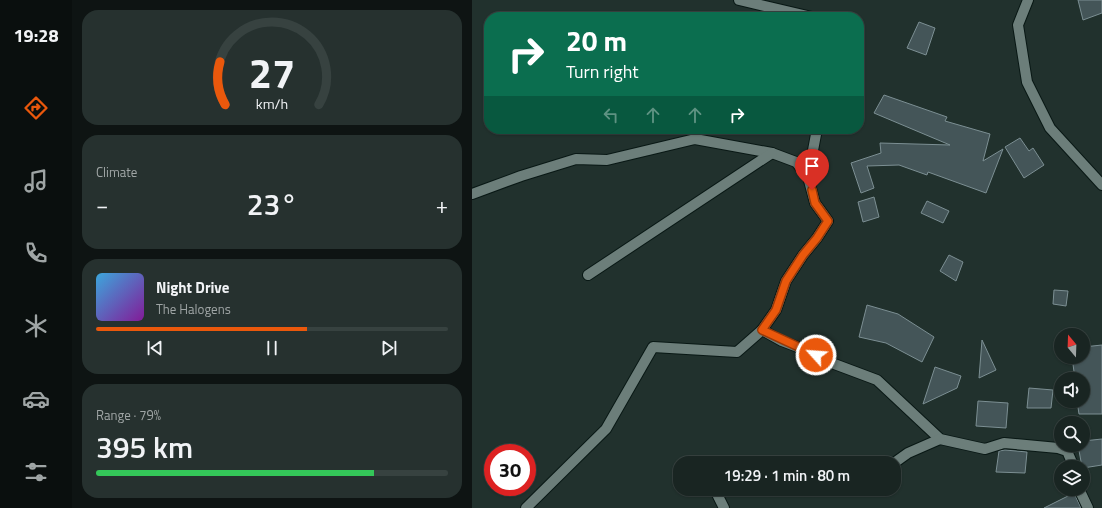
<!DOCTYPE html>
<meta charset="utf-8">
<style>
:root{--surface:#192522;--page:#26312f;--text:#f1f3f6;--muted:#9fa5a5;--line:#374240;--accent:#ea580c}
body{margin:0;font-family:"Titillium Web",sans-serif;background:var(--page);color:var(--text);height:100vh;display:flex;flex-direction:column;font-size:15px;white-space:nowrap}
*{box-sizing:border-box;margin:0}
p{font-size:13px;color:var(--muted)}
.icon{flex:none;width:22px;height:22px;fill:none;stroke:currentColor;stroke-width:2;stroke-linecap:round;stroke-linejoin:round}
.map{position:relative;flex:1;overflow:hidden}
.side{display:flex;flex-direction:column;gap:10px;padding:10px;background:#0e1413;width:400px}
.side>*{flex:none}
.hud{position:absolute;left:12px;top:12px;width:380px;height:122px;border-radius:16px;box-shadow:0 1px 3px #0004,0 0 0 1px var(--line);background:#0b6e4f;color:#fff;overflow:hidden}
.needle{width:26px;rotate:341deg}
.buttons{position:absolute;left:582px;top:328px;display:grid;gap:8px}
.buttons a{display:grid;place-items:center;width:36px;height:36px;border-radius:50%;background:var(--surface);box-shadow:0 1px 3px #0004,0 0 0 1px var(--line);font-size:20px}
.speed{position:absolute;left:12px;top:444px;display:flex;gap:8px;font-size:20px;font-weight:700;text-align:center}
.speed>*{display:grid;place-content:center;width:52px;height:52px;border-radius:50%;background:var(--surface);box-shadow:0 1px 3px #0004,0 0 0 1px var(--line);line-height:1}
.speed .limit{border:6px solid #d22;background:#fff;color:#111}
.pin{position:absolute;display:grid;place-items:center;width:34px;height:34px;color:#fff;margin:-41px -17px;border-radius:50% 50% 50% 0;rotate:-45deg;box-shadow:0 0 4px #0007}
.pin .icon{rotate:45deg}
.me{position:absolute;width:44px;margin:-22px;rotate:296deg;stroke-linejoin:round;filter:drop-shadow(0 0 3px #0008)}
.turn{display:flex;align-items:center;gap:14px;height:84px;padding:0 16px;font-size:18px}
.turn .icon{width:52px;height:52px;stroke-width:2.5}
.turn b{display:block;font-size:28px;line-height:34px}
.lanes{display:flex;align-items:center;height:38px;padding:0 16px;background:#0003;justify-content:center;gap:20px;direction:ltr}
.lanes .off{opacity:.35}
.big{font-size:30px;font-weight:600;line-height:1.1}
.side .widget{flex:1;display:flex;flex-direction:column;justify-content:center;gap:6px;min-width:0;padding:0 14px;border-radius:16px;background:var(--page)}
.side .dial{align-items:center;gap:0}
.dial svg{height:104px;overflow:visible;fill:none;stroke:var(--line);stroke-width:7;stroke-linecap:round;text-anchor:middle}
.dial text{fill:var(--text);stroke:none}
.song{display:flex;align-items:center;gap:12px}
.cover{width:48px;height:48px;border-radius:6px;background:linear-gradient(135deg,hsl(200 70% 55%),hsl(290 70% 35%))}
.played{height:4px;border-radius:2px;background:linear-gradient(90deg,var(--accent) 60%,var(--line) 60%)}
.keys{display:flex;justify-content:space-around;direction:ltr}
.heat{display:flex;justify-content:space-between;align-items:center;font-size:22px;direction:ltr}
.charge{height:6px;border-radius:3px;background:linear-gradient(90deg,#34c759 79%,var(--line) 0)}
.trip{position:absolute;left:201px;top:456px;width:228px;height:40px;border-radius:16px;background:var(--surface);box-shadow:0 1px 3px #0004,0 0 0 1px var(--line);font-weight:600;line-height:40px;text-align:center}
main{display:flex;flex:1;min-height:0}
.tab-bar{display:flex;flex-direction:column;width:72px;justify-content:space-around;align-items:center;background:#0a0f0e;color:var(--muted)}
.tab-bar .icon{width:28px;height:28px}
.tab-bar .active{color:var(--accent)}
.tab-bar b{font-size:18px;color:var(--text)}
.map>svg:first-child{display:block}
</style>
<main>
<nav class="tab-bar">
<b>19:28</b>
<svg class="icon active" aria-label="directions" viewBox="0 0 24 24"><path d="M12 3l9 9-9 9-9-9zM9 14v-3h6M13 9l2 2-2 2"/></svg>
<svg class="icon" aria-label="music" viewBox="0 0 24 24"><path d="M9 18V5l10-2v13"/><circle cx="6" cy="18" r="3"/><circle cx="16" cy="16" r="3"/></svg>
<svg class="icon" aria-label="phone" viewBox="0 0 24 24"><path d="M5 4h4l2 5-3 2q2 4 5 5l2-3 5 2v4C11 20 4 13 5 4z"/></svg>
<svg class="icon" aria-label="climate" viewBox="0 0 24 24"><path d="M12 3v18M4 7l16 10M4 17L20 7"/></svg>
<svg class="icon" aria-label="car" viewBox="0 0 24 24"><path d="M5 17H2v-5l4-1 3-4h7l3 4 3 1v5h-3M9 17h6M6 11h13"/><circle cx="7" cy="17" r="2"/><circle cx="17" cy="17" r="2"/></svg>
<svg class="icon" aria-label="filters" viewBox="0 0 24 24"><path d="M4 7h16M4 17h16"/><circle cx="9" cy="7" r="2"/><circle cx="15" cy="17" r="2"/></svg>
</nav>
<section class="side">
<div class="widget dial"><svg viewBox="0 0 100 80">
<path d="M14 69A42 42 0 1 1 86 69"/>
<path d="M14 69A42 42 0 0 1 10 36" stroke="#ea580c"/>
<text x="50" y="56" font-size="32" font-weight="700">27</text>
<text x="50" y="72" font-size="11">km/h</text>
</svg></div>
<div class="widget"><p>Climate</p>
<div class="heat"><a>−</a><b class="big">23°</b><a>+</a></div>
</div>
<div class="widget">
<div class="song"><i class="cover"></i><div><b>Night Drive</b><p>The Halogens</p></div></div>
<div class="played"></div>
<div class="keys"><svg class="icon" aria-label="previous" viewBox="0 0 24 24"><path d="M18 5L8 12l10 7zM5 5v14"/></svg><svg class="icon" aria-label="pause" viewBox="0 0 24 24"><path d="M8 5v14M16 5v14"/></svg><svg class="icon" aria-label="next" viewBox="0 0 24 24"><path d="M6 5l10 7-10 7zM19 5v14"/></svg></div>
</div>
<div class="widget"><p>Range · 79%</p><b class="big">395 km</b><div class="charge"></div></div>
</section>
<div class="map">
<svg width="630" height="508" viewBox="0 0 630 508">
<rect width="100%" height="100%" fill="#21312d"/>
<g fill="#445558" stroke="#7c8f93">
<path d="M 606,0 L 630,0 L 630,13 L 611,20 Z"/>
<path d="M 447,22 L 463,28 L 454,55 L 435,48 Z"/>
<path d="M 412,95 L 475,117 L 473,121 L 518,134 L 511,161 L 531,149 L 514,193 L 456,172 L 455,175 L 427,165 L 395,166 L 402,188 L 389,193 L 379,163 L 409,153 L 408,143 L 478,145 L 402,113 Z"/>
<path d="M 548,138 L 557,151 L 561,148 L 572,165 L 552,178 L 533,147 Z"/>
<path d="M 402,197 L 407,217 L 391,222 L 386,202 Z"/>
<path d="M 455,201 L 477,211 L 471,223 L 449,213 Z"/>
<path d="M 477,255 L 491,262 L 484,281 L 468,271 Z"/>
<path d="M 582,290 L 596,291 L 594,306 L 581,304 Z"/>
<path d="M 395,305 L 426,314 L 462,337 L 450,362 L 414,343 L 387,337 Z"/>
<path d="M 510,340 L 524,370 L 507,378 Z"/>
<path d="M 630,345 L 630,414 L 607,414 L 605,401 L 611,401 L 611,379 L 603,379 L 600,357 L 611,357 L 611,347 Z"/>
<path d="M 463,367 L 489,376 L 485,388 L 451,404 Z"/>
<path d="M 557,388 L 581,390 L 579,408 L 555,408 Z"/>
<path d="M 506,401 L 536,403 L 534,428 L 504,426 Z"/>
<path d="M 630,439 L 630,465 L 611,468 L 610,467 L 606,445 L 611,445 L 611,441 Z"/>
<path d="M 533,450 L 555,452 L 553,473 L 524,472 L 527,451 Z"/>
<path d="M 602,493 L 609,508 L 572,508 Z"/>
</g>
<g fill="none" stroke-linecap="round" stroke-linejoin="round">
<defs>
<g id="minor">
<path d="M 267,0 L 340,17"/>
<path d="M 556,0 L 546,25 L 555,82 L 578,128 L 630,185"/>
<path d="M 345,129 L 336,177 L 343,203 L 356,221 L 345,238 L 331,255 L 314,281 L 304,310 L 290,330 L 310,341 L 331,349 L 357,362 L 405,380 L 468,439 L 513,449 L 532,443 L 586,448 L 595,451 L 602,467"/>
<path d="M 0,194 L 49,176 L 104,159 L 135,160 L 223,139 L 300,153 L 324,162 L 336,177"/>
<path d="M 116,275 L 300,153"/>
<path d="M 422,463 L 436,453 L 468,439"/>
<path d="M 240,489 L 245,494 L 252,508"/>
<path d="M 607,489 L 616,508"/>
<path d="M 54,508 L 134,429 L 181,347 L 265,352 L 290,330"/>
</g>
</defs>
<use href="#minor" stroke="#091815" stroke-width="12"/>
<use href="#minor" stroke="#6c7e7a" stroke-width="10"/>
</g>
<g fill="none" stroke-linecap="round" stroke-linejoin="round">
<defs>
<path id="route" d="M 340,190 L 343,203 L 356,221 L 345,238 L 331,255 L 314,281 L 304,310 L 290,330 L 344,355"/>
</defs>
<use href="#route" stroke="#983908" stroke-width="10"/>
<use href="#route" stroke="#ea580c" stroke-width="7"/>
</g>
</svg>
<div class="buttons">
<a><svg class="needle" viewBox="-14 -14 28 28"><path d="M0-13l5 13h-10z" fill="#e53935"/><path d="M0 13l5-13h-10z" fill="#9fa5a5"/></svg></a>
<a><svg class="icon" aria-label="sound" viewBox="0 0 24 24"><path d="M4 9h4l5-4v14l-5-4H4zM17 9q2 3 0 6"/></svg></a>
<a><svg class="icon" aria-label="search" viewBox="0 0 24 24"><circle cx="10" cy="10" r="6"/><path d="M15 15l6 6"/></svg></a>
<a><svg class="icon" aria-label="layers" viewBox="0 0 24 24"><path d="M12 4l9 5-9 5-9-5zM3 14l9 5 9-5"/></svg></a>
</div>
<div class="speed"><div class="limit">30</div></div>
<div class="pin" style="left:340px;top:190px;background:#d93025"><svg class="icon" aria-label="arrive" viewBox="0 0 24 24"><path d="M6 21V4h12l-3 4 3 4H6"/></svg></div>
<svg class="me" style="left:344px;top:355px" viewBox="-20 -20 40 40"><circle r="17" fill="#ea580c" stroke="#fff" stroke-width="3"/><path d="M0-11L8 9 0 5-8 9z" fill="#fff"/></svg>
<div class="trip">19:29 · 1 min · 80 m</div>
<div class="hud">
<div class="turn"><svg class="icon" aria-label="right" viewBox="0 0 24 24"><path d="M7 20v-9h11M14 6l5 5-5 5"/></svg><div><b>20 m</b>Turn right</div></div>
<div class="lanes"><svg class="icon off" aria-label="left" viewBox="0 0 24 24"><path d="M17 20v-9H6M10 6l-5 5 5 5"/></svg><svg class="icon off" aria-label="ahead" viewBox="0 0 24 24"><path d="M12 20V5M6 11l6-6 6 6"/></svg><svg class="icon off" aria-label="ahead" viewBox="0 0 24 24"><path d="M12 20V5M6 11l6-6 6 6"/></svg><svg class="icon" aria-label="right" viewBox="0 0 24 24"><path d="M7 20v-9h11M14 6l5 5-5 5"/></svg></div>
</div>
</div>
</main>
